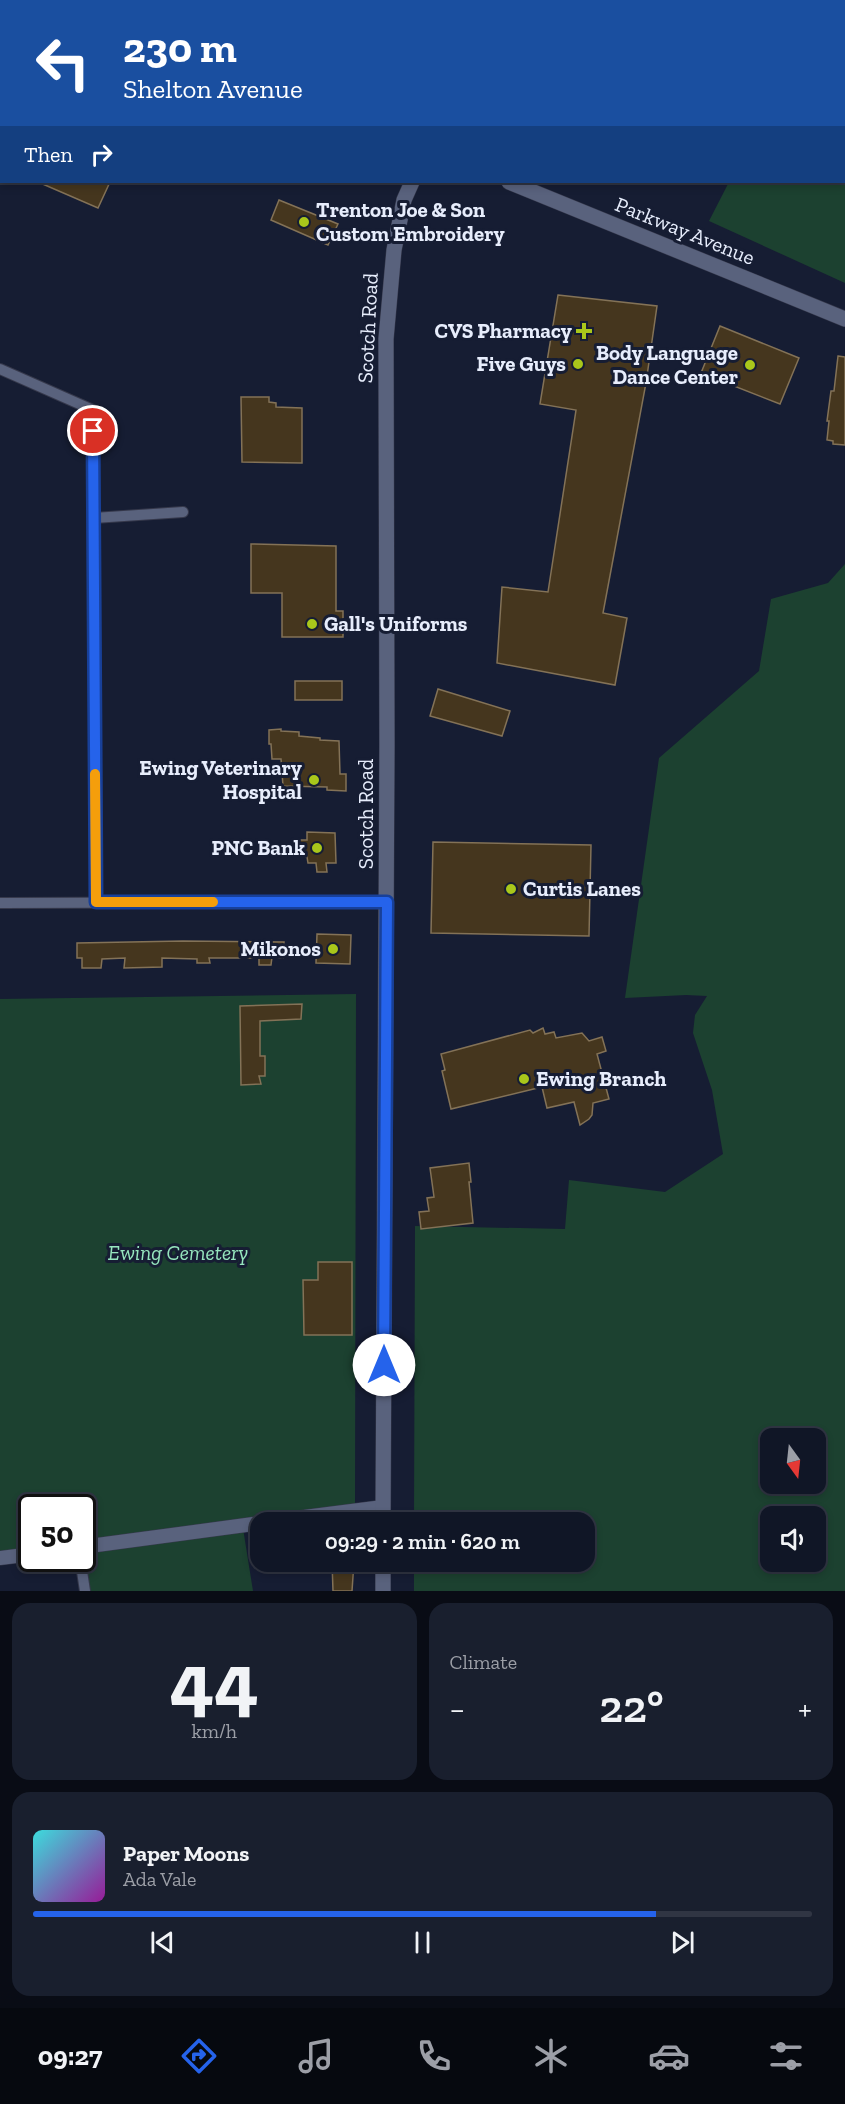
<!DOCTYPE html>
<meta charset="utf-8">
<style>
:root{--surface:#101626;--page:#191f2e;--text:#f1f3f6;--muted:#9c9fa7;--line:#303543;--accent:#2563eb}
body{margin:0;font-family:"Zilla Slab",serif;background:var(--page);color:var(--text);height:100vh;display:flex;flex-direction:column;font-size:22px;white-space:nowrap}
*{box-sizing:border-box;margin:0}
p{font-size:20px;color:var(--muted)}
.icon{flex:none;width:33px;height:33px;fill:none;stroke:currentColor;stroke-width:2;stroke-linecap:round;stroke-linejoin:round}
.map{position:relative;height:1591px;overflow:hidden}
.sheet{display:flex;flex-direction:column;gap:12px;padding:12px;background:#090c15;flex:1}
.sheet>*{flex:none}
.top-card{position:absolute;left:0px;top:0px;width:846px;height:183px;box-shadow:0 3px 9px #0003,0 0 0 2px var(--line);background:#1a4fa0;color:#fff;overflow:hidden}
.needle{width:39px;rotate:165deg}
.controls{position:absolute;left:760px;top:1428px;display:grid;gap:12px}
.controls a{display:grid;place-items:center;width:66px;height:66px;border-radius:12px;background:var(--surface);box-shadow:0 3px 9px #0003,0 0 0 2px var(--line);font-size:30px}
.speed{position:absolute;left:18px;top:1494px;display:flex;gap:12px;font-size:30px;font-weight:700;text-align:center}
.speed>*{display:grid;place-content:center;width:78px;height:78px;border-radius:50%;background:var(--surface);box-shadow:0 3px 9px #0003,0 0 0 2px var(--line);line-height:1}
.speed .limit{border:3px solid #111;border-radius:9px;background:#fff;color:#111}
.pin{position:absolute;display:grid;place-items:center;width:51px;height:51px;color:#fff;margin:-26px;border:3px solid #fff;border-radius:50%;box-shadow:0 2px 6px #0007}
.me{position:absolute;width:66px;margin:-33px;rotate:0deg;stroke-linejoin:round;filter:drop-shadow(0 0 4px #0008)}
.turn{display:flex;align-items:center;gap:21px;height:126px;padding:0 24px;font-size:27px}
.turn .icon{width:78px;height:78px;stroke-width:2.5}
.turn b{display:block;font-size:42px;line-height:51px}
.then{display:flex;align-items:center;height:57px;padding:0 24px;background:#0003;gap:12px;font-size:22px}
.big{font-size:45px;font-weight:600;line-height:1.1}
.sheet .widget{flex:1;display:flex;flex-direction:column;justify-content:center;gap:9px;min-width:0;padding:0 21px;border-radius:18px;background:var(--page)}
.sheet .dial{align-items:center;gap:0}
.dial b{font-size:78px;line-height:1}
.song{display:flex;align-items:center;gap:18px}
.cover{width:72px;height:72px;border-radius:9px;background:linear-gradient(135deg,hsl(180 70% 55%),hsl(300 70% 35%))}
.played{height:6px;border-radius:3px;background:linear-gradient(90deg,var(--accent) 80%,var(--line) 80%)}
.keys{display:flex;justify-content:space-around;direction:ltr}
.heat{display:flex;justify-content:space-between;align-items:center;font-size:33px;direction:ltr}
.sheet .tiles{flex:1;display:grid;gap:12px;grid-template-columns:1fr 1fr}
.widget:last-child{grid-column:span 2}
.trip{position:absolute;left:250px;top:1512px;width:345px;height:60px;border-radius:18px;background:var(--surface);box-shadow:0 3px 9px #0003,0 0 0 2px var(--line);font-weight:600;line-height:60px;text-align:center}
.menu{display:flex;height:96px;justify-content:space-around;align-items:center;background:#06090f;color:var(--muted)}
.menu .icon{width:42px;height:42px}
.menu .current{color:var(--accent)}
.menu b{font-size:27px;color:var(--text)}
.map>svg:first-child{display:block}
</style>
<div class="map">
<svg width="845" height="1591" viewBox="0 0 845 1591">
<rect width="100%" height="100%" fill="#161d33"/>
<g fill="#1c4130" fill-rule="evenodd">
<path d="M 734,0 L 845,0 L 845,283 L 709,221 L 729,182 L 844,182 L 844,2 Z"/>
<path d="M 845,564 L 845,1591 L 414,1591 L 414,1562 L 585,1562 L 585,1522 L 414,1522 L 415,1226 L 565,1229 L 569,1180 L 665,1192 L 723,1154 L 712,1090 L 693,1033 L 695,1015 L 707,996 L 686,995 L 625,998 L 659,758 L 759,671 L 771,599 L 828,583 ZM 771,1438 L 816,1438 L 816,1484 L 771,1484 ZM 771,1516 L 816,1516 L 816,1562 L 771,1562 Z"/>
<path d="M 356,994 L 355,1507 L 242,1522 L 253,1591 L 85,1591 L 82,1558 L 82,1508 L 32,1508 L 31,1548 L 0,1551 L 0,999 Z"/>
</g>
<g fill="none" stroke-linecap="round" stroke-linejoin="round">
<g stroke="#123d58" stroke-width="4">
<path d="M 815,2 L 818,0"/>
<path d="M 844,69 L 845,70"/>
</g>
</g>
<g fill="#45361e" stroke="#837257" stroke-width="1.5">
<path d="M 38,182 L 110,182 L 98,208 Z"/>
<path d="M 279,200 L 338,224 L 328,245 L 271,220 Z"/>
<path d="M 558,295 L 657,306 L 646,383 L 603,613 L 627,618 L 615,685 L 497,663 L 502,587 L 548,592 L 576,410 L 540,404 Z"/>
<path d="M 720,326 L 799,358 L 780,404 L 701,373 Z"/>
<path d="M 838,356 L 845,357 L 845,445 L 833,444 L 833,441 L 827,440 L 829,421 L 827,421 L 831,391 L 834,391 Z"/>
<path d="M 241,397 L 269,397 L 269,402 L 276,403 L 276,407 L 302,408 L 302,463 L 242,462 Z"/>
<path d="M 251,544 L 336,546 L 336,611 L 343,611 L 343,637 L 282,637 L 282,593 L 251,593 Z"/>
<rect x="295" y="681" width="47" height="19"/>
<path d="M 438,689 L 510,711 L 502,736 L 430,716 Z"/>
<path d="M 281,729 L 281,731 L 299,732 L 299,736 L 320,738 L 320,740 L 339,741 L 340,774 L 346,774 L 346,791 L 327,790 L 327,787 L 283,786 L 281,759 L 272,759 L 271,744 L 269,744 L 269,730 Z"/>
<path d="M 307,832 L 335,833 L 336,863 L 326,863 L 327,872 L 317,872 L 316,863 L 308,863 L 307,857 L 299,857 L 298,840 L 307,840 Z"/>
<path d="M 433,842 L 591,845 L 589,936 L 431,933 Z"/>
<path d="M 317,934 L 351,935 L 350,964 L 316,963 Z"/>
<path d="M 183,941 L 284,942 L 283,958 L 272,957 L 271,965 L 259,965 L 259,958 L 209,958 L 210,963 L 197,963 L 197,959 L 162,958 L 162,967 L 124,968 L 125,958 L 102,959 L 101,968 L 82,968 L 82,958 L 77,958 L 77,943 Z"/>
<path d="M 302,1004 L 301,1019 L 260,1021 L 260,1056 L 265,1056 L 265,1076 L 259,1076 L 261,1084 L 241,1085 L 240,1006 Z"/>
<path d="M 543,1028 L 545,1034 L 554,1032 L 556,1038 L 582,1033 L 589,1041 L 602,1037 L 606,1051 L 597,1054 L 609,1099 L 593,1103 L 592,1115 L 589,1119 L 580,1125 L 574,1102 L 547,1108 L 542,1087 L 451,1109 L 442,1071 L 445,1070 L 441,1054 L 530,1030 L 533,1033 Z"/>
<path d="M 469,1163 L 471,1182 L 469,1182 L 473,1223 L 421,1229 L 419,1212 L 429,1211 L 427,1198 L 434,1197 L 430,1168 Z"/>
<path d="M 318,1262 L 352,1262 L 352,1335 L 304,1335 L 303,1280 L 318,1280 Z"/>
<path d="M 332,1562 L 354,1562 L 352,1591 L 333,1591 Z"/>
</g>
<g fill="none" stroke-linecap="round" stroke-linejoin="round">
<defs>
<g id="minor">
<path d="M 0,369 L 93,410 L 96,902"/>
<path d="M 94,518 L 183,512"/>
<path d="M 0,903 L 387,902"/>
<path d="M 80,1558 L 85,1591"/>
</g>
<g id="tertiary">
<path d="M 488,2 L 489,0"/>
<path d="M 265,1522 L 383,1507"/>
<path d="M 82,1547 L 261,1523"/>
<path d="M 0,1558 L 32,1554"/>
</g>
<g id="secondary">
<path d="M 84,0 L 88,2"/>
<path d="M 509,182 L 845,319"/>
<path d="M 383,1522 L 387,745 L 386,339 L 394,250 L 404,200 L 412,182"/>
<path d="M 383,1591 L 383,1562"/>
</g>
</defs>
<use href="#minor" stroke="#36394c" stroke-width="12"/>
<use href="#tertiary" stroke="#36394c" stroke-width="15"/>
<use href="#secondary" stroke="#36394c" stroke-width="16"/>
<use href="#minor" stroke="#59627d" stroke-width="10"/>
<use href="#tertiary" stroke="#59627d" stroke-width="14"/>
<use href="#secondary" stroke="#59627d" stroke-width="15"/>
</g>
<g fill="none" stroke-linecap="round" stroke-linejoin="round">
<defs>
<path id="route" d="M 93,431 L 96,902 L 387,902 L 384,1365"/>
</defs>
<use href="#route" stroke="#184099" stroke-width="15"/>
<use href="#route" stroke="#2563eb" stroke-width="10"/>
<path stroke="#f59e0b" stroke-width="10" d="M 95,774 L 96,902 L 213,902"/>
</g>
<g fill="#a9c71b" stroke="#161d33" stroke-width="2">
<circle cx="304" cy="222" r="6"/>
<path d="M581 322h6v6h6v6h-6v6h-6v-6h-6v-6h6z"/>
<circle cx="578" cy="364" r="6"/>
<circle cx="750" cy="365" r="6"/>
<circle cx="312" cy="624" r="6"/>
<circle cx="314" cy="780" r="6"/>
<circle cx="317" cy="848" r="6"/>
<circle cx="511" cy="889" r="6"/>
<circle cx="333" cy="949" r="6"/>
<circle cx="524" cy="1079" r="6"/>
</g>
<g text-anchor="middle" stroke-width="6" stroke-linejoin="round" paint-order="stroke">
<g font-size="21" font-weight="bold" fill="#e7edfc" stroke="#161d33" text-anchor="end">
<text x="316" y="217" text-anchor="start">Trenton Joe &amp; Son<tspan x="316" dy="24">Custom Embroidery</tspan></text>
<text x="572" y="338">CVS Pharmacy</text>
<text x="738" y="360">Body Language<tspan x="738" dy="24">Dance Center</tspan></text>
<text x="566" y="371">Five Guys</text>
<text x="324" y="631" text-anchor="start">Gall's Uniforms</text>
<text x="302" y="775">Ewing Veterinary<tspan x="302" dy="24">Hospital</tspan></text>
<text x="305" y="855">PNC Bank</text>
<text x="523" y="896" text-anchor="start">Curtis Lanes</text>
<text x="321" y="956">Mikonos</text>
<text x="536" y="1086" text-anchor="start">Ewing Branch</text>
</g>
<g font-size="21" fill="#e7edfc" stroke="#161d33">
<text transform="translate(685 231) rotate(22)" y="7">Parkway Avenue</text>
<text transform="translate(368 328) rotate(-87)" y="7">Scotch Road</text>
<text transform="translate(366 814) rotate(-90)" y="7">Scotch Road</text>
</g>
<g font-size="21" font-style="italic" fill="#96e6be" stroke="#161d33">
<text x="178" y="1260">Ewing Cemetery</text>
</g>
</g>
</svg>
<div class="controls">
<a><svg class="needle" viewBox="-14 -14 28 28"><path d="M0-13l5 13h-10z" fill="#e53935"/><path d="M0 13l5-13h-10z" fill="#9c9fa7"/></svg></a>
<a><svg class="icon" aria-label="sound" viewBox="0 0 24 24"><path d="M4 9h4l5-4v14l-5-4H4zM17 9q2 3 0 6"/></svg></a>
</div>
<div class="speed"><div class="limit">50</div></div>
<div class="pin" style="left:93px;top:431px;background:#d93025"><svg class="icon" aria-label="arrive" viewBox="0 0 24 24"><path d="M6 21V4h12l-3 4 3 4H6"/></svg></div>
<svg class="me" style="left:384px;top:1365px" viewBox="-20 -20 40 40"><circle r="19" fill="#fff"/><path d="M0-13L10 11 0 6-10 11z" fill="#2563eb"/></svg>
<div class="trip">09:29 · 2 min · 620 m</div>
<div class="top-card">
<div class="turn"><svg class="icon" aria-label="left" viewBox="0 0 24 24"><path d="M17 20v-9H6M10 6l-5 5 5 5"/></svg><div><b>230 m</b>Shelton Avenue</div></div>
<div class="then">Then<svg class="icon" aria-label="right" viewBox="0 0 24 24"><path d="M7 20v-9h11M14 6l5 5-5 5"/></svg></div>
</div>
</div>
<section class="sheet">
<div class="tiles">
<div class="widget dial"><b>44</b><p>km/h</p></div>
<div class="widget"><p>Climate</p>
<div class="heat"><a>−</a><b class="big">22°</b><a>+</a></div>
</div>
<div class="widget">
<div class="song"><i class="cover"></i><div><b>Paper Moons</b><p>Ada Vale</p></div></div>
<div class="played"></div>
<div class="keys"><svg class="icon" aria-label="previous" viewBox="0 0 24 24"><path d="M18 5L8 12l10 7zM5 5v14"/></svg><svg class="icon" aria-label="pause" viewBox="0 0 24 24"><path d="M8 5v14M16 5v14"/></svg><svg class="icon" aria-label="next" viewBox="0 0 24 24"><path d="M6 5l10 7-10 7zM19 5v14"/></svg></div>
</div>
</div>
</section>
<nav class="menu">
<b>09:27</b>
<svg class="icon current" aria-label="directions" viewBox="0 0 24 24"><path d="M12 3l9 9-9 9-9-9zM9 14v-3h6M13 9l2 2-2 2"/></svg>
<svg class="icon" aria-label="music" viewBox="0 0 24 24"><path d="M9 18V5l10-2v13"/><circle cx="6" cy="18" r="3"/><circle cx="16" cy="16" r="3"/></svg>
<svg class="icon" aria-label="phone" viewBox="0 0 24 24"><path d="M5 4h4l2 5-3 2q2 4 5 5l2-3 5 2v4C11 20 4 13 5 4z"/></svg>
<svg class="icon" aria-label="climate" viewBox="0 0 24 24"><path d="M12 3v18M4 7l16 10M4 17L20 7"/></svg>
<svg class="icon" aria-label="car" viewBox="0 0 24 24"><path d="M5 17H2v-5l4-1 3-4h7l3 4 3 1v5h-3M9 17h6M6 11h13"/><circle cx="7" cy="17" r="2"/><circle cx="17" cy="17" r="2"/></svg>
<svg class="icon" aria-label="filters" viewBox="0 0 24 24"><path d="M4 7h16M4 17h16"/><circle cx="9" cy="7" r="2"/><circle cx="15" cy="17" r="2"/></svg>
</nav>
